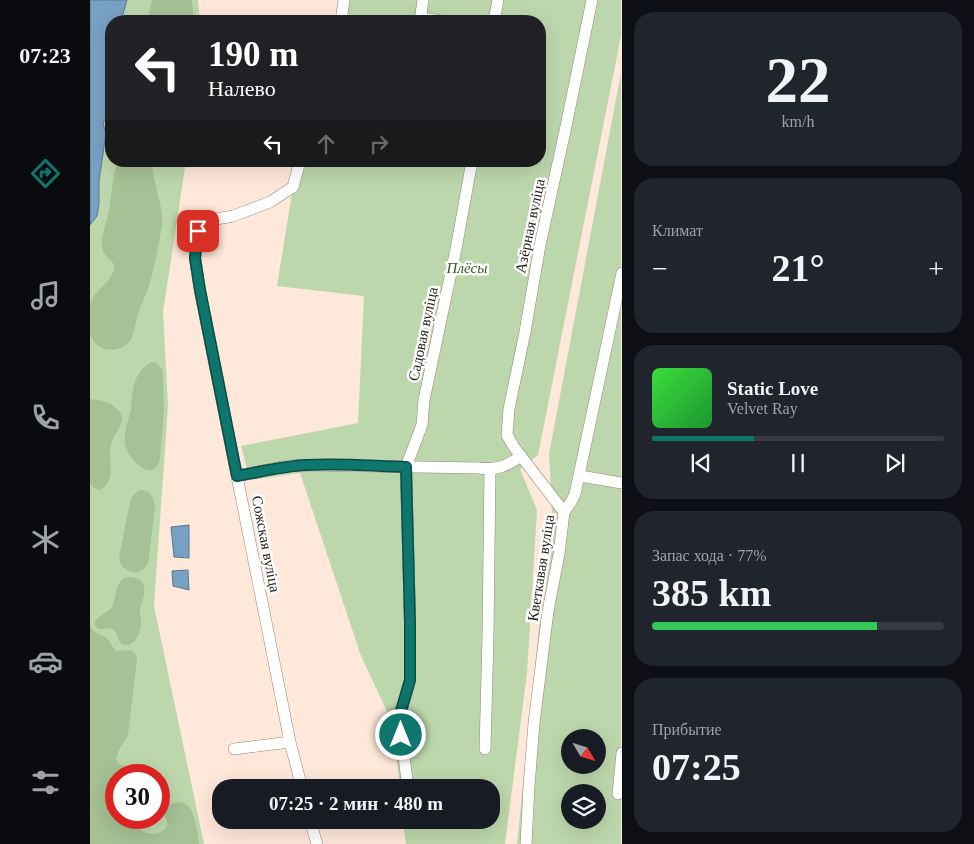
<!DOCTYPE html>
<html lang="ru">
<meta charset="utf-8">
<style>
:root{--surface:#171b24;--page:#20242c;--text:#f1f3f6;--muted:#9ea1a6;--line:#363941;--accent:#0f766e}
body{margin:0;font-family:Georgia,serif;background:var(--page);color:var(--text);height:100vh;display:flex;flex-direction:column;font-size:19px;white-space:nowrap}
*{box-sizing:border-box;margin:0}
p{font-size:16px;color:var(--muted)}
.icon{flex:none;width:28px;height:28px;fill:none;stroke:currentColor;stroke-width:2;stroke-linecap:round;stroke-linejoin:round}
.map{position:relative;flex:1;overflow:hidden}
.side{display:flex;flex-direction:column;gap:12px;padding:12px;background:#0d0f14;width:352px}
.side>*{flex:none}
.hud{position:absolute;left:15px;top:15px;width:441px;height:152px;border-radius:20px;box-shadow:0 5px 20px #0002;background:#202124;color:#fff;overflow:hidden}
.needle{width:32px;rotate:128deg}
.tools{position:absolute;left:471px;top:729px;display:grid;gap:10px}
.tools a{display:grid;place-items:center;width:45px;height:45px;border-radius:50%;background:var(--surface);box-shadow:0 5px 20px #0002;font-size:25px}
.speed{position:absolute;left:15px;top:764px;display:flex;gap:10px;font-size:25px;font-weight:700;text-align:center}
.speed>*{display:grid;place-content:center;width:65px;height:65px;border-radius:50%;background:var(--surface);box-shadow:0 5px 20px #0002;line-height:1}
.speed .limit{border:8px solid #d22;background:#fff;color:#111}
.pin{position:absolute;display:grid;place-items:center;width:42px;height:42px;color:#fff;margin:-21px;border-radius:10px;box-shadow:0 2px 8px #0006}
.me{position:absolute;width:55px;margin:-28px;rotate:0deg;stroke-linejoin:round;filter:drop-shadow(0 0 4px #0008)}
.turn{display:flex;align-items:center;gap:18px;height:105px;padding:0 20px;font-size:22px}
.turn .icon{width:65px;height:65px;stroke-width:2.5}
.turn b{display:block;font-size:35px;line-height:42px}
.lanes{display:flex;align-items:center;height:48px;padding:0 20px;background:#0003;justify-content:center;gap:25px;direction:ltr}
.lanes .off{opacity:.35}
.big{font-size:38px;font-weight:800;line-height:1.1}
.side .tile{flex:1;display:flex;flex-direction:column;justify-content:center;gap:8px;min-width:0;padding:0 18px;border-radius:20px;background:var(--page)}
.side .dial{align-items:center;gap:0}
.dial b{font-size:65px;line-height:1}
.song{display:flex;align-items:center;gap:15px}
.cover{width:60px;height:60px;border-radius:8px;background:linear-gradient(135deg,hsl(120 70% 55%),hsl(130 70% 35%))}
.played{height:5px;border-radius:2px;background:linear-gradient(90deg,var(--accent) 35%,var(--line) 35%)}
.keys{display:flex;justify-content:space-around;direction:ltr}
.heat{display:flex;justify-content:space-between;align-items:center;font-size:28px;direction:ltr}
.charge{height:8px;border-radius:4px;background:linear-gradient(90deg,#34c759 77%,var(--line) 0)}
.trip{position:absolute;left:122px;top:779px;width:288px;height:50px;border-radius:20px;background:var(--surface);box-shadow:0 5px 20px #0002;font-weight:800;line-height:50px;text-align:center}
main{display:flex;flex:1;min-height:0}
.dock{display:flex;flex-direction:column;width:90px;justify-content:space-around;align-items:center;background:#090b0e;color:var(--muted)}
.dock .icon{width:35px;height:35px}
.dock .current{color:var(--accent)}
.dock b{font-size:22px;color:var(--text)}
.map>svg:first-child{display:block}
</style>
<main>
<nav class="dock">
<b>07:23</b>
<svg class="icon current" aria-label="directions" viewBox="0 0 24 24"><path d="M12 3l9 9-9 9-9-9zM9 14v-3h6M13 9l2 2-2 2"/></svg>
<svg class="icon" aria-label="music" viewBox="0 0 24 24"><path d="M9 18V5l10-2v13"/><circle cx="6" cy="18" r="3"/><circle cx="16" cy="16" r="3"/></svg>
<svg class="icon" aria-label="phone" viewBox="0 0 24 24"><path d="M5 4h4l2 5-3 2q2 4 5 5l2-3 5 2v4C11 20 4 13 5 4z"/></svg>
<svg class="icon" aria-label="climate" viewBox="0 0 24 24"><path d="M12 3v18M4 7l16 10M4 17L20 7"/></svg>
<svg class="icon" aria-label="car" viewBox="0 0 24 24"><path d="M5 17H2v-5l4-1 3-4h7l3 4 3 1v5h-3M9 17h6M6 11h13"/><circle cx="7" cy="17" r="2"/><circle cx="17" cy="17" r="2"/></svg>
<svg class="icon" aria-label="filters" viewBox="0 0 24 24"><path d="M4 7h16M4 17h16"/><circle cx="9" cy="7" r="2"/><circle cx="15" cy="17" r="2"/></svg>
</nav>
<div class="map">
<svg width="532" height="844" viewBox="0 0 532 844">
<rect width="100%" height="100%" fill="#fee8d9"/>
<g fill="#bdd7ac" fill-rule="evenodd">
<path d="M 37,0 L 108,0 L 110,21 L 31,21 Z"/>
<path d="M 257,0 L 531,0 L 531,36 L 448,455 L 430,469 L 447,510 L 437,673 L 415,844 L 316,844 L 313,820 L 401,820 L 401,788 L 310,787 L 302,722 L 271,656 L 210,473 L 160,480 L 151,446 L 268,423 L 274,296 L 187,286 L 203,187 L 215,161 L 450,161 L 450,21 L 252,21 Z"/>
<path d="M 531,73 L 531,844 L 427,844 L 449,627 L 462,512 L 459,454 ZM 480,738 L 508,738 L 508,765 L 480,765 ZM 480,792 L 508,792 L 508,820 L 480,820 Z"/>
<path d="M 21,112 L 21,161 L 96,161 L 73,312 L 78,406 L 64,606 L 114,844 L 0,844 L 0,225 L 7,216 L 9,204 L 9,181 L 16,133 L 13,124 L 14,121 ZM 26,775 L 69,775 L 69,818 L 26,818 Z"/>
</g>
<g fill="#a6c195">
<path d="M 62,0 L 102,0 L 104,21 L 58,21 Z"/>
<path d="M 28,161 L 62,161 C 62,184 74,204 72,226 C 68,246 65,266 59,286 C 56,295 51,304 48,314 C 45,322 45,332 41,339 C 31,356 4,352 0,333 C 0,327 0,312 0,306 C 2,290 22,284 24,268 C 25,259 13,259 12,247 C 11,234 17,222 19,210 C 22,193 22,177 28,161 Z"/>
<path d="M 62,362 L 65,362 L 72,369 L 73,376 L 74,410 L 70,459 C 63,484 41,461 36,448 C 32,435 38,422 41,409 C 42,403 41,396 43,390 C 44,379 52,366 62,362 Z"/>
<path d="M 0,399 C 11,400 25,403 31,414 C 35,423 26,432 23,439 C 15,454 29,481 10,490 L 4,488 L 0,483 Z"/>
<path d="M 52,490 C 60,491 64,498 65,505 L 59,558 C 56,578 31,576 29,557 L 40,502 C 42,496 45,491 52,490 Z"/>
<path d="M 38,577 C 43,577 49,578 52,582 C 58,590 51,603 50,612 C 50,616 51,619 51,623 C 51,631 47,643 38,645 C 29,646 29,639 26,633 C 21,623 11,633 6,627 C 0,619 17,613 21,608 C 28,598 23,581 38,577 Z"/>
<path d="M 0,626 L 5,632 L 16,637 L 24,649 L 27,651 L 41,650 L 46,655 L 47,660 L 38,735 L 28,752 L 26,759 L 30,765 L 39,766 L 54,764 L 57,765 L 60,767 L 60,775 L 26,775 L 26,818 L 46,818 C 47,822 47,826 50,829 C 57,837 76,835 77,824 C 78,820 74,816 73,812 L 76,806 C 105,791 106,825 109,844 L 0,844 Z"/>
</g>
<g fill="#77a1c3" stroke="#5e798f">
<path d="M 0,0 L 37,0 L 31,21 L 21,21 L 21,112 L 14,121 L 13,124 L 16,133 L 9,181 L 9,204 L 7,216 L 0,225 Z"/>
<path d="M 99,525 L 99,558 L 84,557 L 81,527 Z"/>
<path d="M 98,570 L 99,590 L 83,586 L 82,571 Z"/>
</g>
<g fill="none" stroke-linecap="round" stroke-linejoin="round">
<defs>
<g id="street">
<path d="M 331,18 L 351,21"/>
<path d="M 251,21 L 254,0"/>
<path d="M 330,21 L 333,0"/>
<path d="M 404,21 L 408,0"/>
<path d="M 210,161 L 203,187 L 180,202 L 143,216 L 121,220 L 108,231 L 105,258 L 110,291 L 200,742 L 212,788"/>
<path d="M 147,476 L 197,466 L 215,465 L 388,468 C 408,470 415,467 431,456"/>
<path d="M 490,476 L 532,483"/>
<path d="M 474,512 L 424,447 L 417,435 L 419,409 L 435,332 L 450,245 L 475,131 L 502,0"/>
<path d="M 144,749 L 200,742"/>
<path d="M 395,749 L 398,636 L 400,469"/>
<path d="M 318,788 L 309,718 L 320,680 L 320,623 L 316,467 L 332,425 L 334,400 L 366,249 L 382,161"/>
<path d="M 528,794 L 532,753"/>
<path d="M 220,820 L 227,844"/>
<path d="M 436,844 L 439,786 L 444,723 L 458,611 L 469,554 L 474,512 L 481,502 L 485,494 L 532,273"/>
</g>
</defs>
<use href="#street" stroke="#988477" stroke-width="12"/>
<use href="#street" stroke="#fff" stroke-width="11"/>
</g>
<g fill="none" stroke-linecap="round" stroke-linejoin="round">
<defs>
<path id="route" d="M 108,231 L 105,258 L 110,290 L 147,476 C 170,472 193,466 216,465 C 249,463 282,466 316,467 L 320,623 L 320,680 L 309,718 L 311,735"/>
</defs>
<use href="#route" stroke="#0a4d48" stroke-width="12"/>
<use href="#route" stroke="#0f766e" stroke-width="9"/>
</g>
<g text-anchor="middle" stroke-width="5" stroke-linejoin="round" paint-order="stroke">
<g font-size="15" fill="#241d17" stroke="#fff">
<text transform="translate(440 226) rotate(-78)" y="5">Азёрная вуліца</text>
<text transform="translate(333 334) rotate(-78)" y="5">Садовая вуліца</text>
<text transform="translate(176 544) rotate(79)" y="5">Сожская вуліца</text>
<text transform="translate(451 568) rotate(-81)" y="5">Кветкавая вуліца</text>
</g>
<g font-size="15" font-style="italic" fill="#355617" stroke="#fff">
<text x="377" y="273">Плёсы</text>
</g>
</g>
</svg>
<div class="tools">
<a><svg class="needle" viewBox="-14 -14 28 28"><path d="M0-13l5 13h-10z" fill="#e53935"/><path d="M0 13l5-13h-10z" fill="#9ea1a6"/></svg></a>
<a><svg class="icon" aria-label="layers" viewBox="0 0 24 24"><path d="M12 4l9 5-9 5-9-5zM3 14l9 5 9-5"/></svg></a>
</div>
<div class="speed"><div class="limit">30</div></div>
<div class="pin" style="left:108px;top:231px;background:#d93025"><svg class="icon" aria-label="arrive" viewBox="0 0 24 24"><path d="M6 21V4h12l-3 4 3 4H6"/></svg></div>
<svg class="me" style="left:311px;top:735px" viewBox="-20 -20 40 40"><circle r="17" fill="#0f766e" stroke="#fff" stroke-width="3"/><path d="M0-11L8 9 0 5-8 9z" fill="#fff"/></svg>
<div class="trip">07:25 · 2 мин · 480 m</div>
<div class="hud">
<div class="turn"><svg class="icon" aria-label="left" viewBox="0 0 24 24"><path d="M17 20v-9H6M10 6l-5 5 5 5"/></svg><div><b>190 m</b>Налево</div></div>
<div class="lanes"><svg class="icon" aria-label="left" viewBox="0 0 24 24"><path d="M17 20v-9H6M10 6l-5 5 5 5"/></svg><svg class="icon off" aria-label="ahead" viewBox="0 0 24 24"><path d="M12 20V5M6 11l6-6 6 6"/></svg><svg class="icon off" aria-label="right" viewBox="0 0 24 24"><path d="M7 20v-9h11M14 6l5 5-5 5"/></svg></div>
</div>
</div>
<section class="side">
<div class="tile dial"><b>22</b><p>km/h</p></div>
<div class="tile"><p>Климат</p>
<div class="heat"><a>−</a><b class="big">21°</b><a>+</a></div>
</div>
<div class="tile">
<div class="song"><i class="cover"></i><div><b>Static Love</b><p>Velvet Ray</p></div></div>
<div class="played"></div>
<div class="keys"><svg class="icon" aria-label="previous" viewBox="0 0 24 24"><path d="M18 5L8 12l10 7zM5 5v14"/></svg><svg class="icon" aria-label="pause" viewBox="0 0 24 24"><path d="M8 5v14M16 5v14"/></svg><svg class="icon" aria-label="next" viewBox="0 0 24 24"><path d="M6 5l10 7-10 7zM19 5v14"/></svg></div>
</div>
<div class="tile"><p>Запас хода · 77%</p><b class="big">385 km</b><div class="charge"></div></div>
<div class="tile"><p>Прибытие</p><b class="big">07:25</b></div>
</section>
</main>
